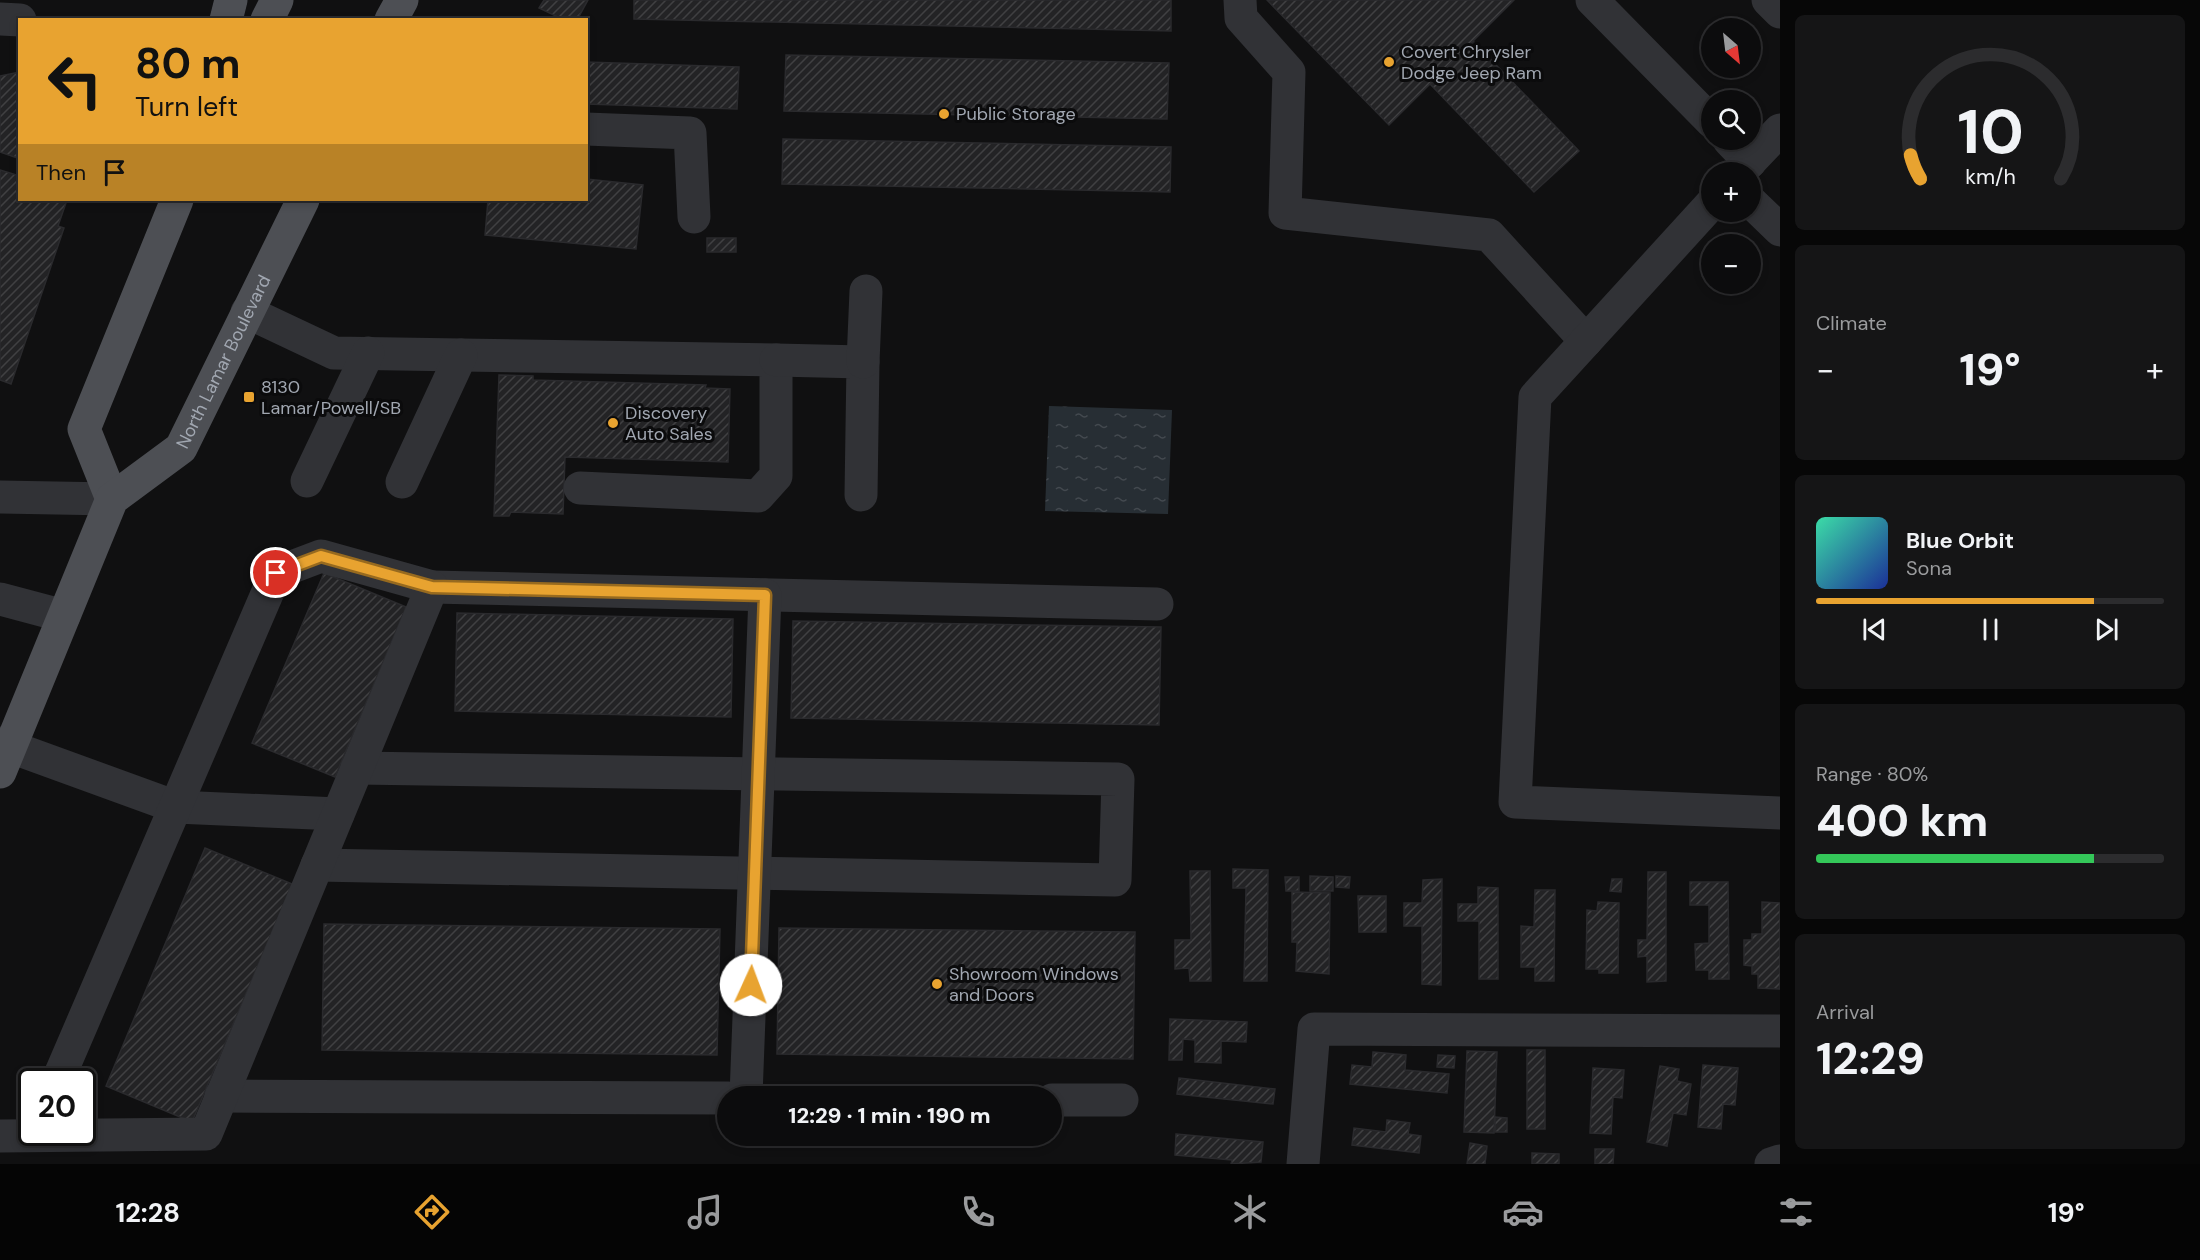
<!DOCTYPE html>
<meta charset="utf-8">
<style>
:root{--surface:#0c0c0d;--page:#151516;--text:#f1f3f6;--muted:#9a9b9d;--line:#2c2c2e;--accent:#e8a330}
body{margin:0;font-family:"DM Sans",sans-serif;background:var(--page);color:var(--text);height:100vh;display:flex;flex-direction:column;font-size:22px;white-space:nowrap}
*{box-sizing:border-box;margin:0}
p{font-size:20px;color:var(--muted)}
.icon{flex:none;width:33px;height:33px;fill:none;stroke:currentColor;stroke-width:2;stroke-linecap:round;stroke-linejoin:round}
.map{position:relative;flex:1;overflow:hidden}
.drawer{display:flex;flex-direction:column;gap:15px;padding:15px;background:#070707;width:420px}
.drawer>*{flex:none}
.hud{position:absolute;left:18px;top:18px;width:570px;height:183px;border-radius:0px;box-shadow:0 3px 9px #0003,0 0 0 2px var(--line);background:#e8a330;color:#111;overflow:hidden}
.needle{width:39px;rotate:152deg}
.fabs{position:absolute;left:1701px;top:18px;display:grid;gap:12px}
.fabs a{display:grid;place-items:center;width:60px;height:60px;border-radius:50%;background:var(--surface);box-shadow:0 3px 9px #0003,0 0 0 2px var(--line);font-size:30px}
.speed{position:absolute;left:18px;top:1068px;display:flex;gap:12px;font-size:30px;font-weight:700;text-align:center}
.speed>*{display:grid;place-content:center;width:78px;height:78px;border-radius:50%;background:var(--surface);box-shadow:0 3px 9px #0003,0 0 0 2px var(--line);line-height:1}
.speed .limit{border:3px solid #111;border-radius:9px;background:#fff;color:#111}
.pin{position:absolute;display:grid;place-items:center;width:51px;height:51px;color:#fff;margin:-26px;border:3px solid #fff;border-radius:50%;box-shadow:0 2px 6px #0007}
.me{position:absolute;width:66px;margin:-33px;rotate:2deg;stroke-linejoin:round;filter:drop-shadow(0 0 4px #0008)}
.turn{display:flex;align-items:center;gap:21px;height:126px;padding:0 18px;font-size:27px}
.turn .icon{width:78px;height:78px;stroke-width:2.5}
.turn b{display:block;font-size:42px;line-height:51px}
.then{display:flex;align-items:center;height:57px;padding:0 18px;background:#0003;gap:12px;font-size:22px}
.big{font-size:45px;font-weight:800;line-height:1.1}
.drawer .widget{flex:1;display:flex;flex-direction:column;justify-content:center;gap:9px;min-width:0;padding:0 21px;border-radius:9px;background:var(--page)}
.drawer .dial{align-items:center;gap:0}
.dial svg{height:156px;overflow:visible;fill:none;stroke:var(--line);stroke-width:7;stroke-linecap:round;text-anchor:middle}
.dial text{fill:var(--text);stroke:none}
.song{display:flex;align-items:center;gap:18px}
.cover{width:72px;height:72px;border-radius:9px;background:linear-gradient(135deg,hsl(160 70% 55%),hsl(230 70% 35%))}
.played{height:6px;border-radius:3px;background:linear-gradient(90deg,var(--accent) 80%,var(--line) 80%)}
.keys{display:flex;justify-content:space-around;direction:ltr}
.heat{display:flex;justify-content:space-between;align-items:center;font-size:33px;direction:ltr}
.charge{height:9px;border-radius:4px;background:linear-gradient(90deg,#34c759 80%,var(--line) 0)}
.trip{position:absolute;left:717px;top:1086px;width:345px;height:60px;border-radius:30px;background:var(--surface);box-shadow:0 3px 9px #0003,0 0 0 2px var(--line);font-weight:800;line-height:60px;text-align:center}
.dock{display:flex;height:96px;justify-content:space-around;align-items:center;background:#050505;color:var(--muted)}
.dock .icon{width:42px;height:42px}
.dock .selected{color:var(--accent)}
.dock b{font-size:27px;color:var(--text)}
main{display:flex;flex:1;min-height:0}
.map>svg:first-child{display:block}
</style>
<main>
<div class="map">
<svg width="1780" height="1164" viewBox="0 0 1780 1164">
<defs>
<pattern id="water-ripples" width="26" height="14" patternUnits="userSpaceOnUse" patternTransform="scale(1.5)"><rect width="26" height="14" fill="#272e34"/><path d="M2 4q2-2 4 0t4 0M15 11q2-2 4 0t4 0" fill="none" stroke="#43494f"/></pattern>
<pattern id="building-hatch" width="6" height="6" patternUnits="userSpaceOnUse" patternTransform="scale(1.5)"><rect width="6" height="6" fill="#232325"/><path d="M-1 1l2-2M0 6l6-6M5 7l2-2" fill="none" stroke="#404042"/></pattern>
</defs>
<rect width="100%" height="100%" fill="#101011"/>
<path fill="url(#water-ripples)" d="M 1049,406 L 1172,410 L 1168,514 L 1045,511 Z"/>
<g fill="url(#building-hatch)" stroke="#2a2a2d" stroke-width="1.5">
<path d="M 544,0 L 588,0 L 577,20 L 564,20 L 539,8 Z"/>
<path d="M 634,0 L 1171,0 L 1171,31 L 634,19 Z"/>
<path d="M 1267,0 L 1514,0 L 1389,125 Z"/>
<path d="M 1473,41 L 1579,151 L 1534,192 L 1430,84 Z"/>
<path d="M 786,55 L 1169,63 L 1167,119 L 784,111 Z"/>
<path d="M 586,62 L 739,67 L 737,109 L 586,104 Z"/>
<path d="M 20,72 L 20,159 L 0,152 L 0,76 Z"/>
<path d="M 783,139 L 1171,147 L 1170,192 L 782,184 Z"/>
<path d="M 0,170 L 20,176 L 20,200 L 67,200 L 58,226 L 64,228 L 11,384 L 0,380 Z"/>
<path d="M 586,179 L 643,185 L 636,249 L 485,235 L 488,200 L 586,200 Z"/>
<rect x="707" y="238" width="29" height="14"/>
<path d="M 499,375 L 533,376 L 533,380 L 706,385 L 705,388 L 730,389 L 728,462 L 565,457 L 563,514 L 511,512 L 509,516 L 494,516 Z"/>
<path d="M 324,573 L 406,607 L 335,777 L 252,743 Z"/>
<path d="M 457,613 L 733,619 L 731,717 L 455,711 Z"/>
<path d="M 793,621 L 1161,627 L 1159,725 L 791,718 Z"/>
<path d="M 205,848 L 292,884 L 192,1122 L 106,1086 Z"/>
<path d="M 1233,869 L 1268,870 L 1267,981 L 1244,981 L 1246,888 L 1233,888 Z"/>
<path d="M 1190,871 L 1210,871 L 1211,981 L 1190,981 L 1189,968 L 1175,969 L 1175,940 L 1191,940 Z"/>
<path d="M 1648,872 L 1666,872 L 1666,981 L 1647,982 L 1647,956 L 1638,957 L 1638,940 L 1647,940 Z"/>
<path d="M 1310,876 L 1333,877 L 1333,891 L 1310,891 Z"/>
<path d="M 1336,876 L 1350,877 L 1349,888 L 1336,887 Z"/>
<path d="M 1285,877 L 1299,877 L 1299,891 L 1286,891 Z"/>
<path d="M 1442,879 L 1441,985 L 1422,984 L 1422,926 L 1404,926 L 1404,903 L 1422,903 L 1423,880 Z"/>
<path d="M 1612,879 L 1622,879 L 1621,892 L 1610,891 Z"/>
<path d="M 1690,882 L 1728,882 L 1729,979 L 1709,979 L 1709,970 L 1696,970 L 1695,944 L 1709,943 L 1709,905 L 1690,905 Z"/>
<path d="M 1478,887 L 1498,888 L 1498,979 L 1479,979 L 1479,921 L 1458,921 L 1458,904 L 1478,904 Z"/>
<path d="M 1535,890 L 1555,890 L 1554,981 L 1535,981 L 1535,967 L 1521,967 L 1521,926 L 1534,927 Z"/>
<path d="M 1292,892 L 1330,893 L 1329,974 L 1296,971 L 1297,942 L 1292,942 Z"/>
<path d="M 1358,896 L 1386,896 L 1386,932 L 1359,932 Z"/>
<path d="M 1598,902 L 1619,903 L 1618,973 L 1599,973 L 1599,969 L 1586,969 L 1587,910 L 1597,911 Z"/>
<path d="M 1762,902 L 1780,903 L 1780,989 L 1758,988 L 1758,974 L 1752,974 L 1752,966 L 1744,965 L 1744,940 L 1752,940 L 1752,934 L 1762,934 Z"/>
<path d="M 324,924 L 720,929 L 717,1055 L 322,1050 Z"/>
<path d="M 779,928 L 1135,932 L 1133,1059 L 777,1054 Z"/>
<path d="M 1170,1019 L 1247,1022 L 1246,1042 L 1221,1041 L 1221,1063 L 1195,1062 L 1195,1040 L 1183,1039 L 1182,1060 L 1169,1060 Z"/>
<rect x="1527" y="1050" width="18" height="79"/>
<path d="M 1467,1051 L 1497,1052 L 1494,1133 L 1464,1132 Z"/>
<path d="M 1373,1052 L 1406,1055 L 1405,1070 L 1449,1074 L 1447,1093 L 1350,1084 L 1352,1065 L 1372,1067 Z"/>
<path d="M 1438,1055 L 1455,1056 L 1454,1068 L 1437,1067 Z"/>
<path d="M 1703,1065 L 1738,1068 L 1735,1105 L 1723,1104 L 1721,1129 L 1698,1127 Z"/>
<path d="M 1660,1066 L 1679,1069 L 1677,1081 L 1691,1084 L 1686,1115 L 1673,1113 L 1667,1146 L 1647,1142 Z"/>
<path d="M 1593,1068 L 1624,1070 L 1622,1098 L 1613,1097 L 1611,1134 L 1590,1133 Z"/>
<path d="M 1179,1078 L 1275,1089 L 1273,1104 L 1177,1094 Z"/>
<path d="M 1495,1117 L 1507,1118 L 1507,1132 L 1495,1132 Z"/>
<path d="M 1387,1120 L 1410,1123 L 1408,1134 L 1421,1136 L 1419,1153 L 1352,1145 L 1354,1128 L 1386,1132 Z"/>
<path d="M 1176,1134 L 1263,1142 L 1261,1162 L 1231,1164 L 1232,1160 L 1175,1155 Z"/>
<path d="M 1470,1143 L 1487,1146 L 1485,1164 L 1467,1164 Z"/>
<path d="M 1595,1149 L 1614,1149 L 1613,1164 L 1595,1164 Z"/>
<path d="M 1532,1153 L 1559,1154 L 1559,1164 L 1532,1164 Z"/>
</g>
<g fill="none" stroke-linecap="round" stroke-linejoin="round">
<g stroke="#313236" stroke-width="33">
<path d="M 1240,0 L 1241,18 L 1289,72 L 1285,213 L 1489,235 L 1586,341"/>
<path d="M 1592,0 L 1712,122"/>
<path d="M 1768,0 L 1780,12"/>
<path d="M 0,19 L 20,20"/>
<path d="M 586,129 L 690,133 L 694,217"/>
<path d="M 1729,140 L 1750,162"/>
<path d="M 1740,172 L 1780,130"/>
<path d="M 1750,201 L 1780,230"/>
<path d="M 1712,203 L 1535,397 L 1515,802 L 1780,813"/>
<path d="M 247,312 L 334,353 L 776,360 L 776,476 L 758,496 L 580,488"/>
<path d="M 776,360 L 863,362 L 861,495"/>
<path d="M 863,362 L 866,291"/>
<path d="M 307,481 L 368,353"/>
<path d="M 402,482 L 461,355"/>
<path d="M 0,497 L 112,499"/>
<path d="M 432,587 L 1157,604"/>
<path d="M 0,599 L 64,616"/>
<path d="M 0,743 L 176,807 L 338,814"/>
<path d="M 317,865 L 1115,880 L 1118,779 L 357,768"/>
<path d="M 221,1096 L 728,1098"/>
<path d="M 746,1096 L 765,595"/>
<path d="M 1052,1100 L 1122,1100"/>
<path d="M 0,1136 L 206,1134 L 432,587 L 321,556 L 276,573 L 57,1082"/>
<path d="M 1303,1164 L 1314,1029 L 1780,1031"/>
<path d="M 1771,1164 L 1780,1161"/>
</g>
<g stroke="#4d4f54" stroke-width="33">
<path d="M 226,20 L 231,0"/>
<path d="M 267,20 L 277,0"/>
<path d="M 391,20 L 402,0"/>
<path d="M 112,499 L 84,429 L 177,200"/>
<path id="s1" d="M 0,772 L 112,499 L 181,448 L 303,200"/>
</g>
</g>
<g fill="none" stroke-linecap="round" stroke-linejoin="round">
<defs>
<path id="route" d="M 276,573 L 321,556 L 432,587 L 765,595 L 751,985"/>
</defs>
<use href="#route" stroke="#976a1f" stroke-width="15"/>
<use href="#route" stroke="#e8a330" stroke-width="10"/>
</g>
<g fill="#e8a330" stroke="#0b0b0c" stroke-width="2">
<circle cx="1389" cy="62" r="6"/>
<circle cx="944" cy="114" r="6"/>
<rect x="243" y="391" width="12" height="12" rx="3"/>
<circle cx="613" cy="423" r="6"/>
<circle cx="937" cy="984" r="6"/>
</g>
<g text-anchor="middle" stroke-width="6" stroke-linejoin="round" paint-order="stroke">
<g font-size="18" fill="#a1a7b1" stroke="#0b0b0c" text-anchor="start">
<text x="1401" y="58">Covert Chrysler<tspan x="1401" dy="21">Dodge Jeep Ram</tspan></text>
<text x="956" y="120">Public Storage</text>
<text x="261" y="393">8130<tspan x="261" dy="21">Lamar/Powell/SB</tspan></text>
<text x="625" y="419">Discovery<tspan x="625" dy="21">Auto Sales</tspan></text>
<text x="949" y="980">Showroom Windows<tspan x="949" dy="21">and Doors</tspan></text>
</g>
<g font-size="18" fill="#a1a7b1" stroke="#0b0b0c">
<text dy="6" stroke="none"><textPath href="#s1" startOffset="477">North Lamar Boulevard</textPath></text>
</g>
</g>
</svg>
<div class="fabs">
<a><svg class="needle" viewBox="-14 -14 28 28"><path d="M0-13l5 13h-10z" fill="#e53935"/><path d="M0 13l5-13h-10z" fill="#9a9b9d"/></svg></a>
<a><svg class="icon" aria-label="search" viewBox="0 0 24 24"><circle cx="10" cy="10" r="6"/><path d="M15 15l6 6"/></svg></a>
<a>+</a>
<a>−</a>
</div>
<div class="speed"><div class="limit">20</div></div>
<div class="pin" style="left:276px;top:573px;background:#d93025"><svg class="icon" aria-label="arrive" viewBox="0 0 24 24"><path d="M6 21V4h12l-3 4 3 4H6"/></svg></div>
<svg class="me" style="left:751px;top:985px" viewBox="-20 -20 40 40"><circle r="19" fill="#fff"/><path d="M0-13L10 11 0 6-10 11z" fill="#e8a330"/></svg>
<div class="trip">12:29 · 1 min · 190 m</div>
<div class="hud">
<div class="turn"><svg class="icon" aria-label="left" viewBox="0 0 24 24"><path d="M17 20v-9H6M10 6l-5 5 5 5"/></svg><div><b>80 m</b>Turn left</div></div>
<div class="then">Then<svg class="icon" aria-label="arrive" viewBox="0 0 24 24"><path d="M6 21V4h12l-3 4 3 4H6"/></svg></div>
</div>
</div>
<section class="drawer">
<div class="widget dial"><svg viewBox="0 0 100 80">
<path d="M14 69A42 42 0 1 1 86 69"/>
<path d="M14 69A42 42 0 0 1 9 57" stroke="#e8a330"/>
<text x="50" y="56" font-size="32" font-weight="700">10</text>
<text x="50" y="72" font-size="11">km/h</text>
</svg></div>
<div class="widget"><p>Climate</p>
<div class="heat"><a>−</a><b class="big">19°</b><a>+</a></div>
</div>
<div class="widget">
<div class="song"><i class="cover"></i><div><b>Blue Orbit</b><p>Sona</p></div></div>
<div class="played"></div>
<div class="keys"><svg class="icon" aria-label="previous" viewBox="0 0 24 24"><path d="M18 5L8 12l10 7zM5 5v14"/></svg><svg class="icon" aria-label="pause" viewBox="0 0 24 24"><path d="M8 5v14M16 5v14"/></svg><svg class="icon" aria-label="next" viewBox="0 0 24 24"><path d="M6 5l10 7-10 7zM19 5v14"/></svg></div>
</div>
<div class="widget"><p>Range · 80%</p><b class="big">400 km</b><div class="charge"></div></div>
<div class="widget"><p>Arrival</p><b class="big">12:29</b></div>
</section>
</main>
<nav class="dock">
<b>12:28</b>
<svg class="icon selected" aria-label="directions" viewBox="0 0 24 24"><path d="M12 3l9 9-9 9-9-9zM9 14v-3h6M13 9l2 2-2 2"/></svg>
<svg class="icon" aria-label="music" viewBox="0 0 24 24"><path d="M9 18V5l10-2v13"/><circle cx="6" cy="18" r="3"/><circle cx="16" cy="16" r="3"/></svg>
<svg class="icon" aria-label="phone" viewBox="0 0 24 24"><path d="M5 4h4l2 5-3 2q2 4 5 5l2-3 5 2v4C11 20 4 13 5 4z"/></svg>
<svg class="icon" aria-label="climate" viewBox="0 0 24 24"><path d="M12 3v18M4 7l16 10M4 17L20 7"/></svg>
<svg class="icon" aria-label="car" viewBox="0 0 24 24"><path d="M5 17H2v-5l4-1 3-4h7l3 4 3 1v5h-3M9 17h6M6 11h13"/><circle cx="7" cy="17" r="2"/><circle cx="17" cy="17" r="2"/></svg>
<svg class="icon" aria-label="filters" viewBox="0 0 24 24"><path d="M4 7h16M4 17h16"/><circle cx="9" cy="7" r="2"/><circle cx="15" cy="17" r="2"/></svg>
<b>19°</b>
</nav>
